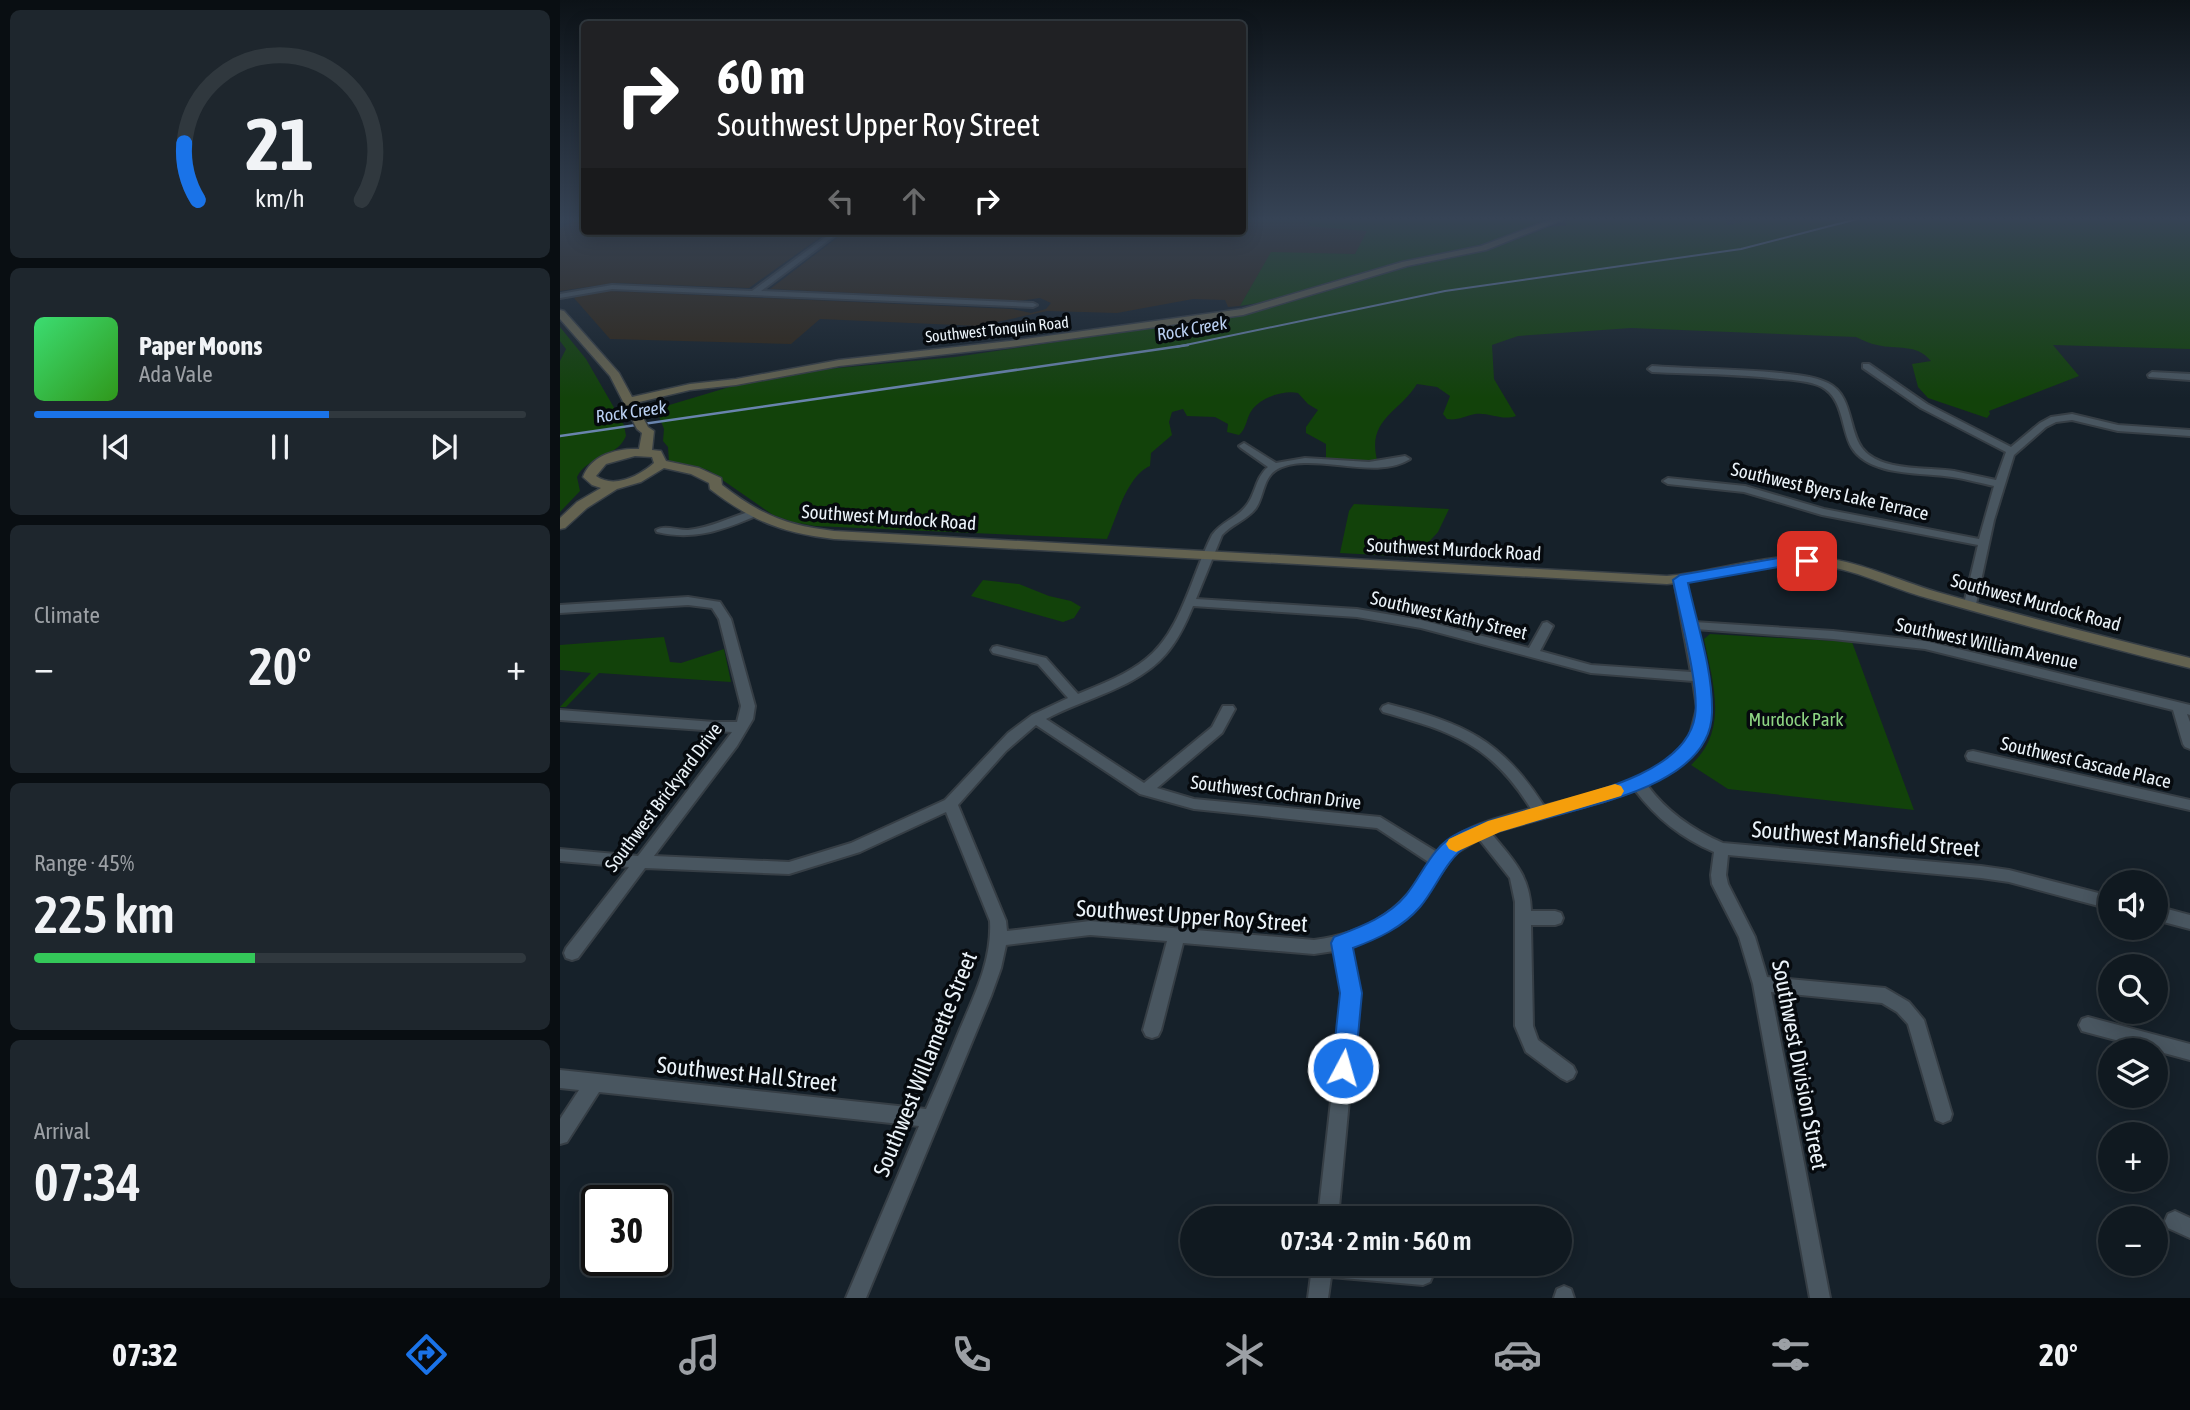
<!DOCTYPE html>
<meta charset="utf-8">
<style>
:root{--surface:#101920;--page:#1e262d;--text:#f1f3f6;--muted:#9ca0a5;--line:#30383e;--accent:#1a73e8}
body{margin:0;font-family:"Asap Condensed",sans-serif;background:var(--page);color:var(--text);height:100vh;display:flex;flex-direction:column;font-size:26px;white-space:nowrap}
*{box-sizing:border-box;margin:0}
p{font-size:23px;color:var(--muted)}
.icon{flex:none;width:38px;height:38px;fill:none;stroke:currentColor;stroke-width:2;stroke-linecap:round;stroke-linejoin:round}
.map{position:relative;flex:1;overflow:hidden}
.panel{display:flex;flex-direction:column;gap:10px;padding:10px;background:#090e12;width:560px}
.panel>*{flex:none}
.guide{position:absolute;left:21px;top:21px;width:665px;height:214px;border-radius:7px;box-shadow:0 4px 18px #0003,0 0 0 2px var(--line);background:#202124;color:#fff;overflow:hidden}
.controls{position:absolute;left:1538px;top:870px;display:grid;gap:14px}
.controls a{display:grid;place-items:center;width:70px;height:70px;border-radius:50%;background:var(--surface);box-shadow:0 4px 18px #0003,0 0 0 2px var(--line);font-size:35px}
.speed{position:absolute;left:21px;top:1185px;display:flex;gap:14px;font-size:35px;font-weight:700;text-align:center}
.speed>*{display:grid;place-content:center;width:91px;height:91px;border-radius:50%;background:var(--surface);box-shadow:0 4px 18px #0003,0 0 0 2px var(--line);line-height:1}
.speed .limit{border:4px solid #111;border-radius:10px;background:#fff;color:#111}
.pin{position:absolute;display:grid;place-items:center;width:60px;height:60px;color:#fff;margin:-30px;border-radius:14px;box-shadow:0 4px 10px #0006}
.me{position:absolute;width:77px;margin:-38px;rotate:6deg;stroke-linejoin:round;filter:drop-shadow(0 0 5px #0008)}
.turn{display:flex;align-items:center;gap:24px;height:147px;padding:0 21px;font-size:32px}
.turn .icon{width:91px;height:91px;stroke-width:2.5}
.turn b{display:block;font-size:49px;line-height:60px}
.lanes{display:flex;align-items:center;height:66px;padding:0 21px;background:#0003;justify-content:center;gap:35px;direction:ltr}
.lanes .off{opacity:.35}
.big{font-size:52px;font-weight:600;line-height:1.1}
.panel .card{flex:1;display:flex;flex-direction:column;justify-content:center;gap:10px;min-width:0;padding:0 24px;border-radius:10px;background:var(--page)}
.panel .dial{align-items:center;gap:0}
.dial svg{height:182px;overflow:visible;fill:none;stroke:var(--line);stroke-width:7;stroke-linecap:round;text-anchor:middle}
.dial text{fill:var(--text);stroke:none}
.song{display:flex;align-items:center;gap:21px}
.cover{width:84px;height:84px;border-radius:10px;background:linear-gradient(135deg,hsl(140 70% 55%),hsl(110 70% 35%))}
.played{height:7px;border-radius:4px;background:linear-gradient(90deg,var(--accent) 60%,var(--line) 60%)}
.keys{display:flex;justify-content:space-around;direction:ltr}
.heat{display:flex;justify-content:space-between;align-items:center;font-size:38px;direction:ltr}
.charge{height:10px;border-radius:5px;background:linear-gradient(90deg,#34c759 45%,var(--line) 0)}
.trip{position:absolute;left:620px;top:1206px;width:392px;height:70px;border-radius:35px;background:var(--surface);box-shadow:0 4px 18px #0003,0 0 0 2px var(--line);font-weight:600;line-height:70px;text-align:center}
.dock{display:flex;height:112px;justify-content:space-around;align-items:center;background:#060a0d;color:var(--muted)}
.dock .icon{width:49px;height:49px}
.dock .current{color:var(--accent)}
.dock b{font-size:32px;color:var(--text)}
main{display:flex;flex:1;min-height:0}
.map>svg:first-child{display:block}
</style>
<main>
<section class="panel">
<div class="card dial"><svg viewBox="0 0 100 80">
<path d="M14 69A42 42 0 1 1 86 69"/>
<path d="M14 69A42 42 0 0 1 8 44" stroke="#1a73e8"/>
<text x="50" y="56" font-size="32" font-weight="700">21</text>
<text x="50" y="72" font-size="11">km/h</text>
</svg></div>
<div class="card">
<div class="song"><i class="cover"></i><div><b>Paper Moons</b><p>Ada Vale</p></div></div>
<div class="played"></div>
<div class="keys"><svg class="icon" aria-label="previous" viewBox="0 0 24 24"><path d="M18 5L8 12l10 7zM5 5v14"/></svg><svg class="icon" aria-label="pause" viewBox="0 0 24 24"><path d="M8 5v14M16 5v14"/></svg><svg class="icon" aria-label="next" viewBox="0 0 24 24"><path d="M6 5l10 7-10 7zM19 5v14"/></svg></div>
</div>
<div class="card"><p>Climate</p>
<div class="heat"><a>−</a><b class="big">20°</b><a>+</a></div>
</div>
<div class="card"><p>Range · 45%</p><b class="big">225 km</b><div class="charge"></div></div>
<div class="card"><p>Arrival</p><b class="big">07:34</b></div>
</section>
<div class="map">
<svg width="1630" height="1298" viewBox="0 0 1630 1298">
<rect width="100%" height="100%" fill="#16212a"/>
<g fill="#302516">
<path d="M 22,217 L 24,217 L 24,231 L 269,231 L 189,288 L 55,283 L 0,291 L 0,228 Z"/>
<path d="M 683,217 L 754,217 L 747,225 L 808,231 L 795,254 L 711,253 L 680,306 L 668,307 L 665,300 L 633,299 L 557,313 L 487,311 L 419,326 L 260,319 L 231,344 L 50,339 L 14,298 L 26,293 L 50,291 L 452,309 L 471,313 L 486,309 L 491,303 L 480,298 L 459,301 L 210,289 L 286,231 L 682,231 Z"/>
</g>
<g fill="#12420a">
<path d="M 754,217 L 993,217 L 931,242 L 793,275 L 710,301 L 680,306 L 711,252 L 795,254 L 807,231 L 747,226 Z"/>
<path d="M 1018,217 L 1165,217 L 1167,225 L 1207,217 L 1630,217 L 1630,349 L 1493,345 L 1519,376 L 1429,411 L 1430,414 L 1427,418 L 1368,398 L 1358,387 L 1352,364 L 1371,361 C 1356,343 1337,350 1317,345 C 1310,344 1303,340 1296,337 L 1071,328 L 958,336 L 932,345 L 934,379 L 956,416 C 942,421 929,412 915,414 C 905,416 897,421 887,419 L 883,414 L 890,396 L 877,387 L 857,384 C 839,413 807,419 817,460 L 766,460 L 766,444 L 746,433 L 746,427 L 758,410 L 748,404 L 738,393 C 724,390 701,397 692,410 C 686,418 687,428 679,435 L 667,432 L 668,424 L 655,417 L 627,416 L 623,409 L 612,412 L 609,422 L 612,435 L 591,453 L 590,466 C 567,476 557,516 547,539 L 255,526 L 233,522 L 213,515 L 148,470 L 109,462 L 108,447 L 103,441 L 104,429 L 96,409 L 176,385 L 257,370 L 395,357 L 679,315 L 830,271 L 928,250 L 989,227 L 1008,225 L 1004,222 Z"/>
<path d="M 0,327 L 26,359 L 64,425 L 66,436 C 57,458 27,456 17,477 L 20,491 L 0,512 L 0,361 L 6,349 L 0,341 Z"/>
<path d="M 794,504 L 889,509 L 878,532 L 855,557 L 780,553 L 789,511 Z"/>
<path d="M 423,580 L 459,584 L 489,596 L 511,601 L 521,607 L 514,618 L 503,622 L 411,596 Z"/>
<path d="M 1150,634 L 1292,642 L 1354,810 L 1168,789 L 1131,765 C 1169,730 1153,684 1144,639 Z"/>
<path d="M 104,637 L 110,662 L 121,663 L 164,649 L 171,682 L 39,673 L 6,707 L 0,707 L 31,673 L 0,670 L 0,645 Z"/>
</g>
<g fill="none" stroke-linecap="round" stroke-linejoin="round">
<path stroke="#6984ad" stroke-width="2" d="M 616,347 L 885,291 L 1181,249 L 1305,217"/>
<path stroke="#6984ad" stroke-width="2.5" d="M 0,436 L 628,345"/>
<defs>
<g id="street">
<path d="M 274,231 L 281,231 L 201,291 L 473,303 L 477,305 L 473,307 L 52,289 L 0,298 L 0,294 L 52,285 L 192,291 Z"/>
<path d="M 1303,364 L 1309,364 L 1367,404 L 1451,447 L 1480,423 L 1491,417 L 1512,414 L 1558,425 L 1630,430 L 1630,436 L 1558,431 L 1512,420 L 1496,422 L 1486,427 L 1454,455 L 1434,520 L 1416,604 L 1410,608 L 1404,604 L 1418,545 L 1262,515 L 1184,492 L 1108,484 L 1103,481 L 1108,478 L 1185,486 L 1264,509 L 1419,539 L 1434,486 C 1420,483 1406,479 1392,477 C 1363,472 1310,477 1292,448 C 1281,430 1284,399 1262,387 C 1250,381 1234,380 1221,379 C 1178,374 1135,374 1092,372 L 1088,369 L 1092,366 C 1135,369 1178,369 1221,373 C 1236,375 1254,376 1268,383 C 1293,395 1288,429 1302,448 C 1320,472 1368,467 1394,471 C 1408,474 1422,477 1436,480 L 1446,452 L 1361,408 L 1303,368 Z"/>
<path d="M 1592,372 L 1630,374 L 1630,380 L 1589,377 L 1588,375 Z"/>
<path d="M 684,443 L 716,463 L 745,458 L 809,462 L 845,456 L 850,459 C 814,482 750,450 716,470 C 703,478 704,496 696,508 C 687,520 672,524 662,535 L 636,599 L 797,609 L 861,620 L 969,648 L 983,623 L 987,622 L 993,626 L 980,651 L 1031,665 L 1131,672 L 1114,580 L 1120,577 L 1126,580 L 1134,622 L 1273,631 L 1365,641 L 1630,705 L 1630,715 L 1627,714 L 1630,722 L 1630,749 L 1625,747 L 1623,744 L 1613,710 L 1365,649 L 1273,639 L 1135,629 L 1144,674 L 1146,677 L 1145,679 L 1151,708 L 1142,741 L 1117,769 L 1087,785 C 1107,812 1133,830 1163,843 L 1421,866 L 1449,870 L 1550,896 L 1550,909 L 1449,882 L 1421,878 L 1168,855 L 1166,875 L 1168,884 L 1195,937 L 1207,977 L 1325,988 L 1349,1002 L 1364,1020 L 1392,1114 L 1390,1120 L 1383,1123 L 1376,1120 L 1348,1024 L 1337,1012 L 1322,1003 L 1211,992 L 1270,1298 L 1250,1298 L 1193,984 L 1179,937 L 1152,884 L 1151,875 L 1154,852 C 1121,838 1096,818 1075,790 L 1041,802 L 931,833 C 953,860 970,875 971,911 L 995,911 L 1001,913 L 1003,918 L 1001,923 L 995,925 L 971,925 L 973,1026 L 978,1040 L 1013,1066 L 1016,1072 L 1013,1078 L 1007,1081 L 1001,1078 L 966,1052 L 955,1026 L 955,902 L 950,878 L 919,839 L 894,854 L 871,888 L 850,914 L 823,933 L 790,947 L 799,993 L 778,1218 L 758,1218 L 783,993 L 774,951 L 754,954 L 623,943 L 601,1030 L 598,1036 L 592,1038 L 586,1036 L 583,1030 L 607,941 L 530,935 L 446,945 L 441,968 L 431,996 L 306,1298 L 286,1298 L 359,1126 L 39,1092 L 7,1142 L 0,1144 L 0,1119 L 19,1090 L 0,1088 L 0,1070 L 366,1109 C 378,1082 389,1056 400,1029 C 415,994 432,960 430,921 L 386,812 L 300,852 L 229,874 L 85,868 L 18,958 L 12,960 L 6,958 L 4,953 L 6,948 L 69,867 L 0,861 L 0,849 L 78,856 L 172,732 L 0,720 L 0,710 L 154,722 L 177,722 L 181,706 L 159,619 L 152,608 L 128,605 L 0,613 L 0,605 L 128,597 L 160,602 L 171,619 L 195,706 L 193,719 L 177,746 L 94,856 L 229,862 L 291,843 L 385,800 L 448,733 L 472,715 L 508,698 L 478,664 L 433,653 L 431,650 L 433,647 L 437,646 L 486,658 L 518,694 C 542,684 566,675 586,659 C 621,632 632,574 652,535 C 661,522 677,518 686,506 C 696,494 695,478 708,467 L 681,448 L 679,446 ZM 633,606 L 797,617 L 861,628 L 1031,673 L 1133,681 L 1137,708 L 1129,739 L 1108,761 L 1075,779 L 1039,792 L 984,806 C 941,739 903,723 828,704 L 823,706 L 821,709 L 823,712 C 893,732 931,744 971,809 C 940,817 899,827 877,852 L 820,817 L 634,799 L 597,788 L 662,733 L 675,709 L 673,706 L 663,706 L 652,727 L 584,783 L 486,719 C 525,698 577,688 606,654 C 618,640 626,623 633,606 ZM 476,725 L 580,794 L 634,809 L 817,828 L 870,863 C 843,910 809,933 754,940 L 530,921 L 447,931 L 446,921 L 398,805 L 446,751 Z"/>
<path d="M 192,511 L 196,512 L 197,514 L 196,516 C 163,530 133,541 97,532 L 96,530 C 104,525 117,530 128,530 C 151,528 170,517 192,511 Z"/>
<path d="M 1413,751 L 1630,800 L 1630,810 L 1408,760 L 1406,756 L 1408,752 Z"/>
<path d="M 1596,906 L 1630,915 L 1630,929 L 1596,920 Z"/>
<path d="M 1528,1017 L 1630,1044 L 1630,1060 L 1522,1031 L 1519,1025 L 1522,1019 Z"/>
<path d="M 1615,1211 L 1630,1218 L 1630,1238 L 1608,1228 L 1605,1221 L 1608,1214 Z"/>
<path d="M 735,1264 L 850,1264 L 870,1268 L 873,1275 L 870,1282 L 863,1285 L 771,1277 L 768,1298 L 748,1298 L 751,1275 L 738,1271 Z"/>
<path d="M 1004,1286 L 1011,1289 L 1014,1298 L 994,1298 L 997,1289 Z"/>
</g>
<path id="secondary" d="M 998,217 L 1009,217 L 926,250 L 847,266 L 683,315 L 450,347 L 279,366 L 176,385 L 130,390 L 75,403 L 88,427 L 94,431 L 92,450 L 101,451 L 106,461 L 139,468 L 161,478 L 162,485 C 199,514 227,526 274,531 L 1107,576 C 1156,572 1205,553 1255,557 C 1297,560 1337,580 1377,592 C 1461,616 1546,637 1630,658 L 1630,668 C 1542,646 1454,623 1367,598 C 1330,588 1294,568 1255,565 C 1205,561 1156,581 1107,584 L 274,539 C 222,533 192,521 150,489 L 149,483 L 131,474 L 104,468 L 81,482 L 57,489 L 27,508 L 5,528 L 0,529 L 0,518 L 17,502 L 41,488 L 32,485 L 23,477 C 31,455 57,448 79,449 L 82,433 L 77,429 L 50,376 L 0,319 L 0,310 L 4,311 L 59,373 L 72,397 L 130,384 L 176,379 L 279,360 L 450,341 L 682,309 L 842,262 L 921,246 ZM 75,456 L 92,457 L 94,463 C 79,476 54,489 36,476 L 46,464 Z"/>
</defs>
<use href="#street" stroke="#363e45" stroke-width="4"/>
<use href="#secondary" stroke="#363e45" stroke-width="3"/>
<use href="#street" fill="#495660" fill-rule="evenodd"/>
<use href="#secondary" fill="#636250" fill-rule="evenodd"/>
</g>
<linearGradient id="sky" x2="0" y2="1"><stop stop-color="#0c1217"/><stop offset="0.55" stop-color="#364355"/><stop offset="1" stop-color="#364355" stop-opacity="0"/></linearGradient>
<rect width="1630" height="398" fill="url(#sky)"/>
<path fill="#1a73e8" stroke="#114b97" stroke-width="2" d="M 1224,557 L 1247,557 L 1255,561 L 1247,565 L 1224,566 L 1128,583 C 1137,624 1153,670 1152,713 C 1150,804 968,809 908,845 C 885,860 877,887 860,907 C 842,928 817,939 793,948 L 802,993 L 795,1068 L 791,1076 L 783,1079 L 775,1076 L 772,1068 L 780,993 L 771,943 L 774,937 C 800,927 828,917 846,895 C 863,874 872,846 897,834 C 956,802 1123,793 1135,716 C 1140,687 1119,612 1113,580 L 1120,575 Z"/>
<path fill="#f59e0b" d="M 1055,784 L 1061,786 L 1064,791 L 1061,796 L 940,832 L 896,852 L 889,849 L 886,844 L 889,839 L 928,821 Z"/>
<g text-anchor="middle" stroke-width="7" stroke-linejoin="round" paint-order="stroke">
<g font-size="16" fill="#ebf3f9" stroke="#060a0e">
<text transform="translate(437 329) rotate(-6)" y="6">Southwest Tonquin Road</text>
</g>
<g font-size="18" font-style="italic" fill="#bad0f2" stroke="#060a0e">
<text transform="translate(632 329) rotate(-10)" y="6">Rock Creek</text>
<text transform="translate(71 412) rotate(-8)" y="6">Rock Creek</text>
</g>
<g font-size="19" fill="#ebf3f9" stroke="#060a0e">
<text transform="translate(1270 491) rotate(13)" y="7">Southwest Byers Lake Terrace</text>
<text transform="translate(329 517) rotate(4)" y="7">Southwest Murdock Road</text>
<text transform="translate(894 549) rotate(3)" y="7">Southwest Murdock Road</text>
<text transform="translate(1476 602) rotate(15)" y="7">Southwest Murdock Road</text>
<text transform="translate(889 615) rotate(13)" y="7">Southwest Kathy Street</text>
<text transform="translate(1427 643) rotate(12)" y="7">Southwest William Avenue</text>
<text transform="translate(1526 762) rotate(13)" y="7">Southwest Cascade Place</text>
<text transform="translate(716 792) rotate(7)" y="7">Southwest Cochran Drive</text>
<text transform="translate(103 797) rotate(-53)" y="7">Southwest Brickyard Drive</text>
</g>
<g font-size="19" fill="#8ed583" stroke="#060a0e">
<text x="1236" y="726">Murdock Park</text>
</g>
<g font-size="23" fill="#ebf3f9" stroke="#060a0e">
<text transform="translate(1306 839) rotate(5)" y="8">Southwest Mansfield Street</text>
<text transform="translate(632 916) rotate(4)" y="8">Southwest Upper Roy Street</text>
<text transform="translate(365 1064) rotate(-68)" y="8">Southwest Willamette Street</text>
<text transform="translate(1240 1065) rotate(79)" y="8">Southwest Division Street</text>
<text transform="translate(187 1074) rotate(6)" y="8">Southwest Hall Street</text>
</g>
</g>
</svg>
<div class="controls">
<a><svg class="icon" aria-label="sound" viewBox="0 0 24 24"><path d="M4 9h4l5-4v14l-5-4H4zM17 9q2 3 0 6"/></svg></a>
<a><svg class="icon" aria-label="search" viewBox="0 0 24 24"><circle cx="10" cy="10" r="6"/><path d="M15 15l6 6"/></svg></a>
<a><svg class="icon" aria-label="layers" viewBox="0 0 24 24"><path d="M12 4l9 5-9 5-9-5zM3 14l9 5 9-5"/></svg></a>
<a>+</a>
<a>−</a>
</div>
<div class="speed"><div class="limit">30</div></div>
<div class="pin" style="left:1247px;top:561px;background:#d93025"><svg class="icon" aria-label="arrive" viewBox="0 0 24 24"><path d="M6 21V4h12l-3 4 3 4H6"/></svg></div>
<svg class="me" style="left:783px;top:1068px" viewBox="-20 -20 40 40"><circle r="17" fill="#1a73e8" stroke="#fff" stroke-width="3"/><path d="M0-11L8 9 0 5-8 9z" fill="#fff"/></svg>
<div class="trip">07:34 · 2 min · 560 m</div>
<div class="guide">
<div class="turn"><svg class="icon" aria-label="right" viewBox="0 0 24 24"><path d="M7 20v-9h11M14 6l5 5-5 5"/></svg><div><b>60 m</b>Southwest Upper Roy Street</div></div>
<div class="lanes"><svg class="icon off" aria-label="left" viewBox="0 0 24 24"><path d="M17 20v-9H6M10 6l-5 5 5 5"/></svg><svg class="icon off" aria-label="ahead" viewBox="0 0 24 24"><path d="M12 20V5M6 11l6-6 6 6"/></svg><svg class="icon" aria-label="right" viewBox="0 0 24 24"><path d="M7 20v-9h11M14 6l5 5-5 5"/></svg></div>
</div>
</div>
</main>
<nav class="dock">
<b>07:32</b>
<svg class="icon current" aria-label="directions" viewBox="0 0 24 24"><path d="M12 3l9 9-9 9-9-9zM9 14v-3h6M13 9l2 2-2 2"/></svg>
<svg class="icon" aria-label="music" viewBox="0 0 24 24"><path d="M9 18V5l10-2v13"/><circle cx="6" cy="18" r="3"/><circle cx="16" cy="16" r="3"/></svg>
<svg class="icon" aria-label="phone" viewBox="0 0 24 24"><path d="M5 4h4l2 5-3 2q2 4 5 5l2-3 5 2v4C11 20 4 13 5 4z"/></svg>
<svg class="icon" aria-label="climate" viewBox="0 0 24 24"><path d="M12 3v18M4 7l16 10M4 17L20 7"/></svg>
<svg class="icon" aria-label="car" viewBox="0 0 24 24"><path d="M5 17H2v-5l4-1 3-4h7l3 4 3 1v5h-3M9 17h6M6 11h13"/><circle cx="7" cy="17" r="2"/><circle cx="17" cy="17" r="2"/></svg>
<svg class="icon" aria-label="filters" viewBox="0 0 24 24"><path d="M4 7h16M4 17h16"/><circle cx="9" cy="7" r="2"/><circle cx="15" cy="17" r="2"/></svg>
<b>20°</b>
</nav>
